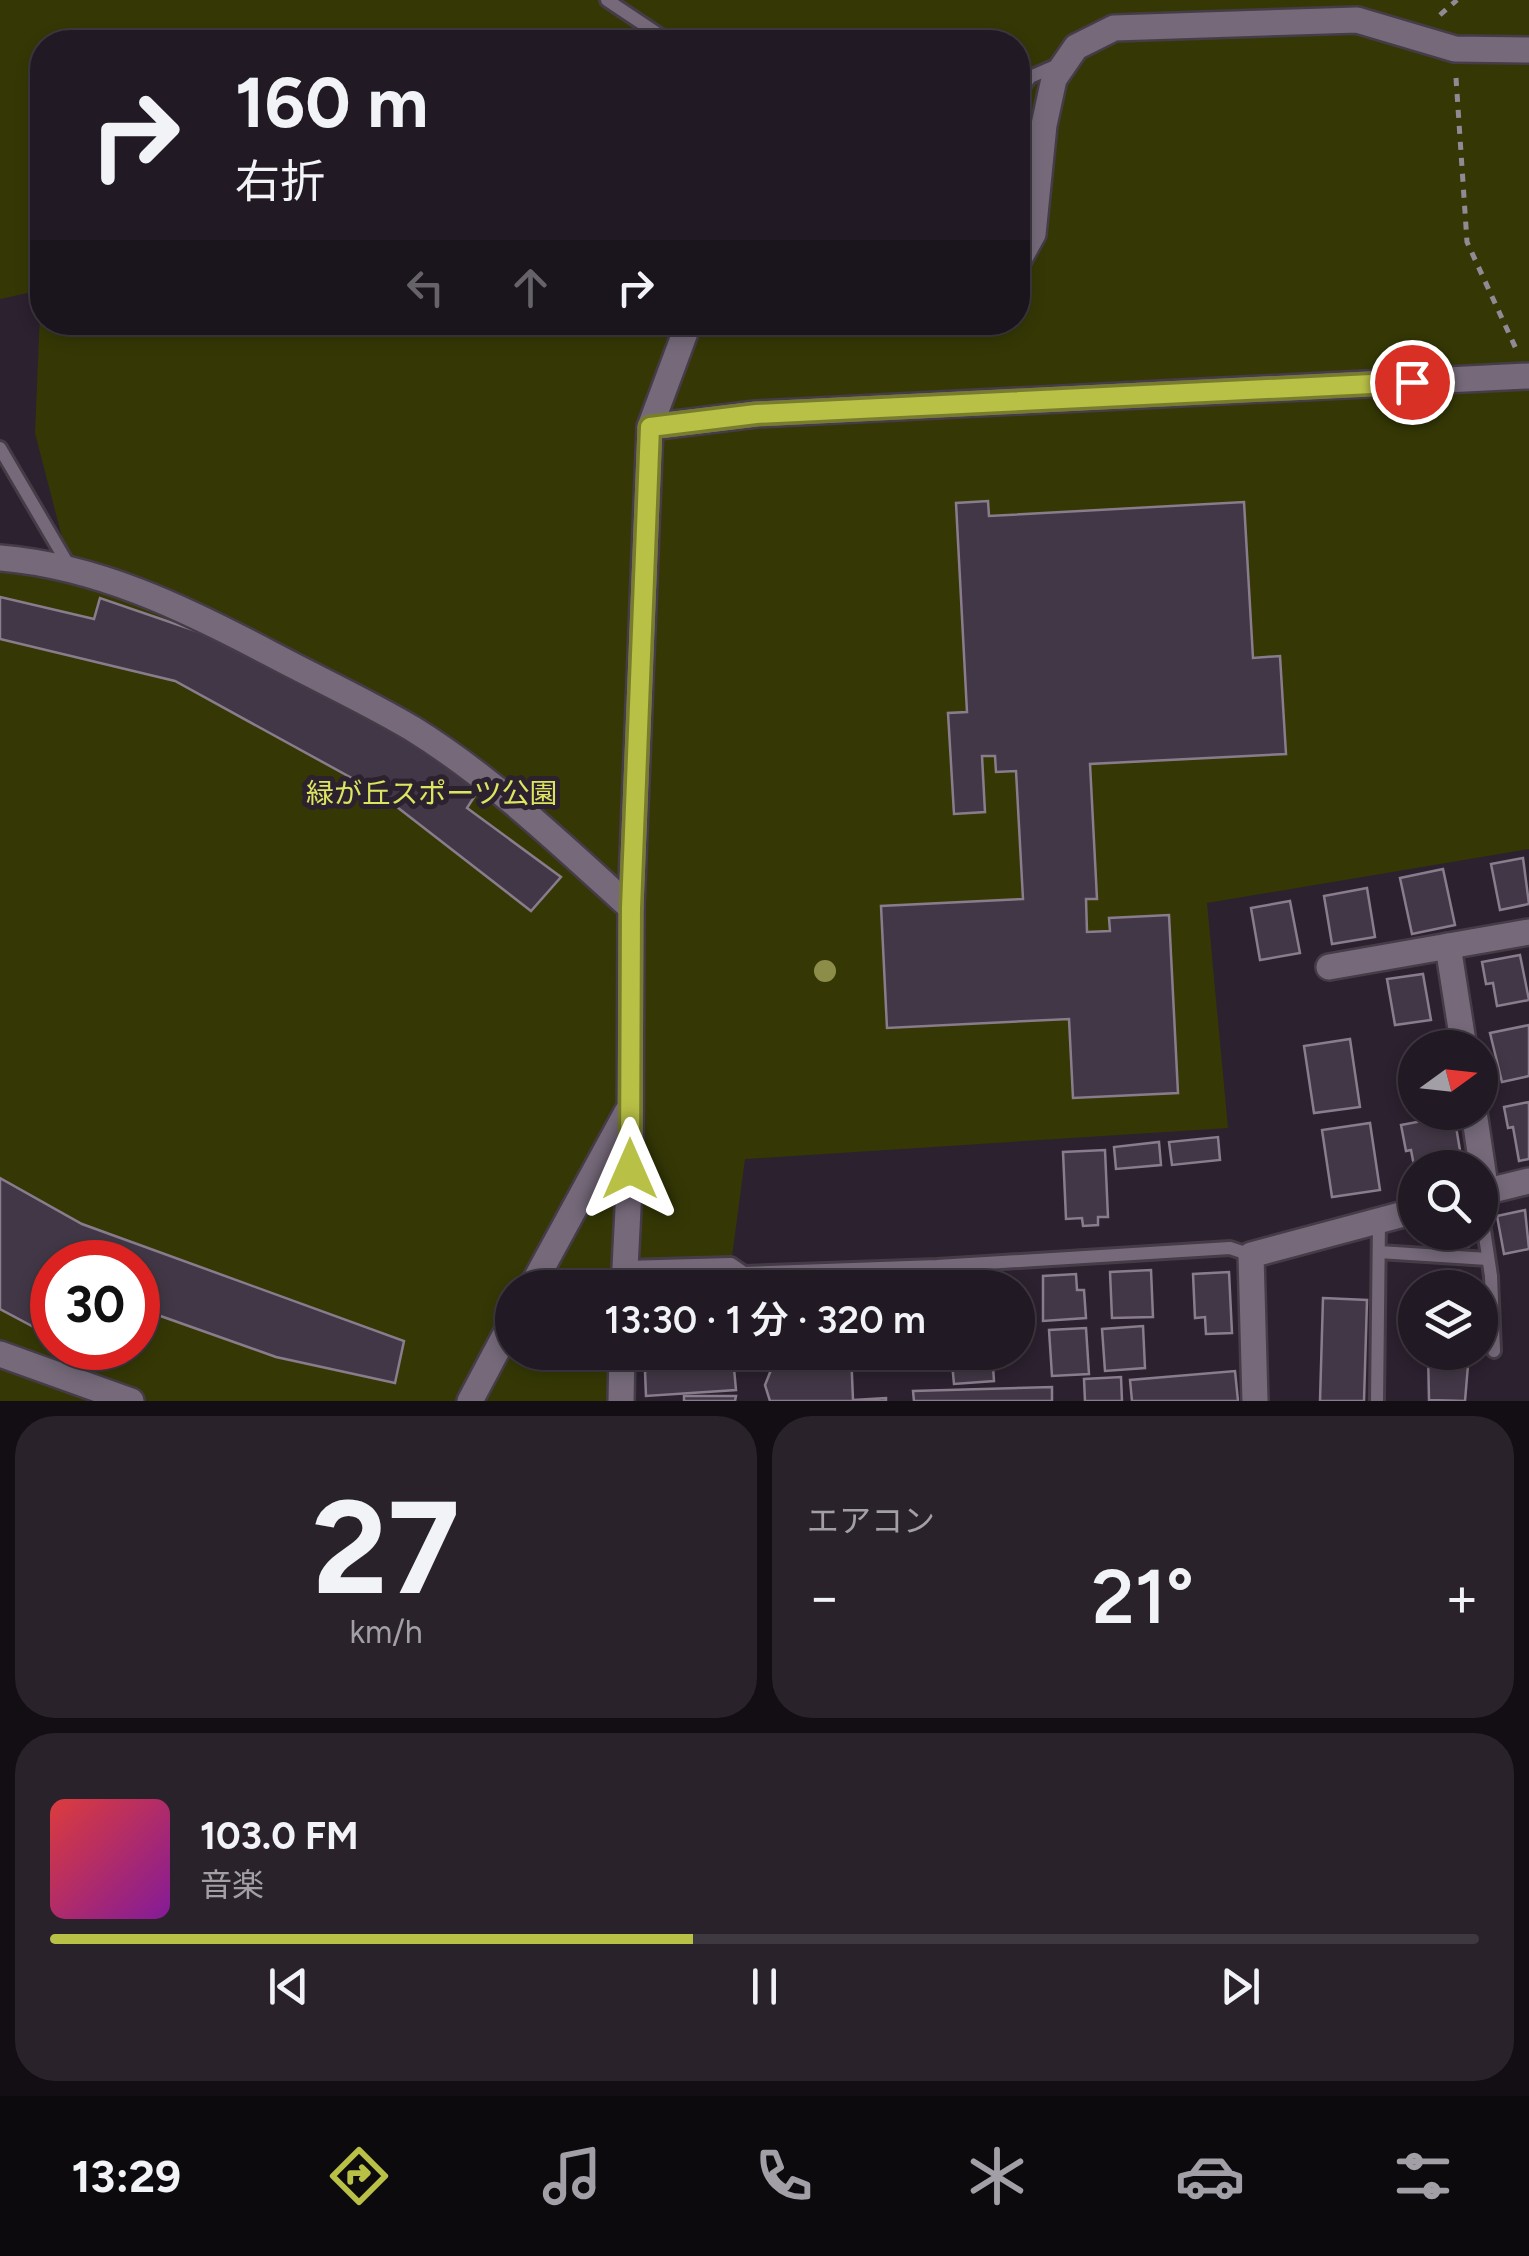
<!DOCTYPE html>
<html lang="ja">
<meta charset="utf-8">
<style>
:root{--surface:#211923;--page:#29222b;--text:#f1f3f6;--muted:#a2a0a6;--line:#3e3841;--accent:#b9c046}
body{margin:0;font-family:Figtree,"Noto Sans JP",sans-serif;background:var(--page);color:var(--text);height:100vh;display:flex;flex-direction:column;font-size:38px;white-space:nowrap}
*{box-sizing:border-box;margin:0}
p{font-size:32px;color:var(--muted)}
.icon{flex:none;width:55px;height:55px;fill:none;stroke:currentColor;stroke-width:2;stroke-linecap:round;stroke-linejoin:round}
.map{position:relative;height:1401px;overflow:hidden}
.drawer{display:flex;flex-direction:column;gap:15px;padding:15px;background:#120e13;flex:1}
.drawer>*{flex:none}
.banner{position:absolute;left:30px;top:30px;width:1000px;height:305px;border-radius:40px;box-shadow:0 5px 15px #0003,0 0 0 2px var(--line);background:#211923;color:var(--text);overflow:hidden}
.needle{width:65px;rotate:75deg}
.buttons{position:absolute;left:1398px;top:1030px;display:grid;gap:20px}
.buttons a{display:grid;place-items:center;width:100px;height:100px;border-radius:50%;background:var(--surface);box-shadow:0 5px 15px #0003,0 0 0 2px var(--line);font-size:50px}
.speed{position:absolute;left:30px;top:1240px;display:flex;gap:20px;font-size:50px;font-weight:700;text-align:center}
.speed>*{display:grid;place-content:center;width:130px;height:130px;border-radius:50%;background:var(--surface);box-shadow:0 5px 15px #0003,0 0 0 2px var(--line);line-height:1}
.speed .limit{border:15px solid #d22;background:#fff;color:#111}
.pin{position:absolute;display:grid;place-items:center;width:85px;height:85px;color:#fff;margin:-42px;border:5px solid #fff;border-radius:50%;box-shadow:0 2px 10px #0007}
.me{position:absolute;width:110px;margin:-55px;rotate:0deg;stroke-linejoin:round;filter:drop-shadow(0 0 8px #0008)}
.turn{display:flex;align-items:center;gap:35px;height:210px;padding:0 40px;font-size:45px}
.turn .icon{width:130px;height:130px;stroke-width:2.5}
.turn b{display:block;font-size:70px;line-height:85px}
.lanes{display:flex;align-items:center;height:95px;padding:0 40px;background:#0003;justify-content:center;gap:50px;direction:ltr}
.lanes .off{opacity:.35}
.big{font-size:75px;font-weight:600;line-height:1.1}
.drawer .widget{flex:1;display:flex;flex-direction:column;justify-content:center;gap:15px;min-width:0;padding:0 35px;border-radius:40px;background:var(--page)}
.drawer .dial{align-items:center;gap:0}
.dial b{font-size:130px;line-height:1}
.song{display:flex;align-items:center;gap:30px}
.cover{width:120px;height:120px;border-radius:15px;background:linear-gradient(135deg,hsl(0 70% 55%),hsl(290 70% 35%))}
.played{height:10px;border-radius:5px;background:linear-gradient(90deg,var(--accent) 45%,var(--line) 45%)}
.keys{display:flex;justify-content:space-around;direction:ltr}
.heat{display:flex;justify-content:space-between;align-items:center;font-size:55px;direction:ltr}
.drawer .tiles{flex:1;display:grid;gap:15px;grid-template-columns:1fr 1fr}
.widget:last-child{grid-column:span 2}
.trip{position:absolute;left:495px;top:1270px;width:540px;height:100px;border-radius:50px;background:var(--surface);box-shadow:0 5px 15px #0003,0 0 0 2px var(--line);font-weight:600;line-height:100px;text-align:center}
.tabs{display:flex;height:160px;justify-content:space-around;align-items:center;background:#0d0a0e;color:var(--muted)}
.tabs .icon{width:70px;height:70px}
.tabs .on{color:var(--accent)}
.tabs b{font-size:45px;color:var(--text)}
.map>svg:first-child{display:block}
</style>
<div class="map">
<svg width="1529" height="1401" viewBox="0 0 1529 1401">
<rect width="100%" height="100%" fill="#2c212f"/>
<path fill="#353805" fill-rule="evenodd" d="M 0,0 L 1529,0 L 1529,849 L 1207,903 L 1228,1128 L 745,1159 L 731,1264 L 626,1267 L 624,1287 L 512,1288 L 512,1352 L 622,1353 L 621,1401 L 0,1401 L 0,558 L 70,568 L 35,433 L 41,290 L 0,299 ZM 42,42 L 1018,42 L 1018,322 L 42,322 ZM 52,1262 L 138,1262 L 138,1348 L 52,1348 Z"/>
<g fill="#423746" stroke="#897d8d" stroke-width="2.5">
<path d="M 988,501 L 989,516 L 1244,502 L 1253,658 L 1280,656 L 1286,754 L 1090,764 L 1097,899 L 1086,899 L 1087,932 L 1110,931 L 1109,918 L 1169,915 L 1178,1093 L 1073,1098 L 1069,1019 L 887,1028 L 881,906 L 1023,899 L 1016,771 L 996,772 L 995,756 L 982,756 L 985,812 L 954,814 L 948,713 L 967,712 L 956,503 Z"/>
<path d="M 0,597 L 94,619 L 100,598 L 199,632 L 409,738 L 478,791 L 467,808 L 561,877 L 531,911 L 379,793 L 175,681 L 0,639 Z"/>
<path d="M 1523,858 L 1529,904 L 1500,910 L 1491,864 Z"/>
<path d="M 1443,869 L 1455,925 L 1412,934 L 1400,878 Z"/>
<path d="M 1367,888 L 1375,937 L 1332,944 L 1324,896 Z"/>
<path d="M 1290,901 L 1300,953 L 1260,960 L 1251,908 Z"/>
<path d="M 1520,955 L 1529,1000 L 1497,1006 L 1493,983 L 1486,984 L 1482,962 Z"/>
<path d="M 1423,974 L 1431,1020 L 1395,1025 L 1387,979 Z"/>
<path d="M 1529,1025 L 1529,1076 L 1502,1082 L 1490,1033 Z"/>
<path d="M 1350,1039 L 1360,1107 L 1314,1113 L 1304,1046 Z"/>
<path d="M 1529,1102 L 1529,1159 L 1519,1161 L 1513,1127 L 1508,1128 L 1504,1107 Z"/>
<path d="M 1454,1115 L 1463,1168 L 1415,1168 L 1415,1171 L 1411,1150 L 1406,1151 L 1401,1125 Z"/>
<path d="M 1370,1123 L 1380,1190 L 1332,1197 L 1322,1130 Z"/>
<path d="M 1218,1137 L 1220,1160 L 1172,1165 L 1169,1142 Z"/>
<path d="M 1159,1142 L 1161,1165 L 1116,1169 L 1114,1147 Z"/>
<path d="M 1105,1150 L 1108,1217 L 1098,1217 L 1098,1225 L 1083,1226 L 1082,1218 L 1066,1219 L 1063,1152 Z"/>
<path d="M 0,1178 L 82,1224 L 404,1341 L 395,1383 L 276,1357 L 138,1308 L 138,1262 L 52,1262 L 52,1289 L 32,1326 L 0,1309 Z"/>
<path d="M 1525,1210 L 1529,1249 L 1504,1254 L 1497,1216 Z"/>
<path d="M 1434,1232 L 1473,1232 L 1475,1241 L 1468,1247 L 1437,1246 Z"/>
<path d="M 1151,1270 L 1153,1317 L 1112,1318 L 1110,1272 Z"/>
<path d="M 1447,1271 L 1460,1271 L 1460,1277 L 1469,1277 L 1469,1288 L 1429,1288 L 1429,1277 L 1447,1277 Z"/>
<path d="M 1229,1272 L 1232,1333 L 1206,1334 L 1205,1317 L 1195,1318 L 1193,1274 Z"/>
<path d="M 1076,1274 L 1077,1290 L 1084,1290 L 1086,1318 L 1043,1321 L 1043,1276 Z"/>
<path d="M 714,1277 L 736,1277 L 737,1288 L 714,1288 Z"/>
<path d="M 955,1277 L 988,1277 L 989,1288 L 955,1288 Z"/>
<path d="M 703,1279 L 703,1288 L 645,1288 L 645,1281 Z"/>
<path d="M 1323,1298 L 1367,1300 L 1364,1401 L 1320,1401 Z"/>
<path d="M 1143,1326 L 1145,1368 L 1105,1371 L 1102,1329 Z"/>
<path d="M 1086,1328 L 1089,1374 L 1052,1376 L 1049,1330 Z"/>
<path d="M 772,1352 L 851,1352 L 853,1400 L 886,1398 L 886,1401 L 770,1401 L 765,1385 L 773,1365 Z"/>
<path d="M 951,1352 L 992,1352 L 994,1381 L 954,1384 Z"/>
<path d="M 1428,1352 L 1469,1353 L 1465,1401 L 1429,1400 Z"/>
<path d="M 733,1357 L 736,1390 L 646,1396 L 645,1371 L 689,1368 L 689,1360 Z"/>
<path d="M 1235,1371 L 1238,1401 L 1132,1401 L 1130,1380 Z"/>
<path d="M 1121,1377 L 1122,1401 L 1085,1401 L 1084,1379 Z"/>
<path d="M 1052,1387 L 1052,1401 L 914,1401 L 913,1391 Z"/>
<path d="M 684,1396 L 736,1396 L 735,1401 L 684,1401 Z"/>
</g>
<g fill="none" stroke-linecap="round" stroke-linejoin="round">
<defs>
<g id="lane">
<path d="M 607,0 L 670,42"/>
<path d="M 1018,94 L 1030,77 L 1058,65"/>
<path d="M 0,448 L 69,566"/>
<path d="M 1480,1203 L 1491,1276 L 1494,1351"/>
<path d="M 1379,1252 L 1488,1259"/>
<path d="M 625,1267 L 731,1264 L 744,1273 L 937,1266 L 1230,1248 L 1251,1255"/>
<path d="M 1377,1401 L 1379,1221"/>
</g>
<g id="street">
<path d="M 1018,261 L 1033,234 L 1044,125 L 1054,79 L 1076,47 L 1114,28 L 1357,20 L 1455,49 L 1529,50"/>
<path d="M 650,427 L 756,414 L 1528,376"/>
<path d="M 0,558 C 98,566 186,609 271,654 C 318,679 368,702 413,729 C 492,778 563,846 631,908"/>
<path d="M 1448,946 L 1464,1048"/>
<path d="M 1329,967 L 1529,932"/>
<path d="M 1474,1112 L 1486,1192"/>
<path d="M 1480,1193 L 1529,1181"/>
<path d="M 531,1288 L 627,1112"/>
<path d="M 624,1288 L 630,1169 L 631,908 L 650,427 L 689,322"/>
<path d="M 0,1354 L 131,1401"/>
<path d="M 470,1401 L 512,1322"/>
<path d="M 621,1401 L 622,1352"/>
<path d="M 1255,1401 L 1251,1255 L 1415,1211"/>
</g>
</defs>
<use href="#lane" stroke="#453c48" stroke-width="18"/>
<use href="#street" stroke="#453c48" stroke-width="30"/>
<g stroke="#928994" stroke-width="5" stroke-dasharray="8 8" stroke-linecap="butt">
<path d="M 1440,15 L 1457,0"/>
<path d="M 1456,78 L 1467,242 L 1517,351"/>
</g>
<use href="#lane" stroke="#766a7a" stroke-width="12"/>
<use href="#street" stroke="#766a7a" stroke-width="25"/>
</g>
<circle fill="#8d8d4a" cx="825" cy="971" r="11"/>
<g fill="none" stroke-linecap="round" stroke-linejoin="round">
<defs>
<path id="route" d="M 630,1169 L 631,908 L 650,427 L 756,414 L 1412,382"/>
</defs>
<use href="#route" stroke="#787d2e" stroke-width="25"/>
<use href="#route" stroke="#b9c046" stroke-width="18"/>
</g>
<g text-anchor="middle" stroke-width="10" stroke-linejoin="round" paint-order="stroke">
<g font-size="28" fill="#dce560" stroke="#2c212f">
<text x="432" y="803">緑が丘スポーツ公園</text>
</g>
</g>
</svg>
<div class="buttons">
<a><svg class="needle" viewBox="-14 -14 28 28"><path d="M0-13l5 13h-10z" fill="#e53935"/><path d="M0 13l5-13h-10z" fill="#a2a0a6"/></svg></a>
<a><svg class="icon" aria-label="search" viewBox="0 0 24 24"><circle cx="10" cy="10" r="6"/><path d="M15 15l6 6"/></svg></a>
<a><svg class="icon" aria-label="layers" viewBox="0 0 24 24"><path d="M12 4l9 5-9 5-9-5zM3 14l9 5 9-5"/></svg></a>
</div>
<div class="speed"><div class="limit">30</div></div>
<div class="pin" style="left:1412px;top:382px;background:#d93025"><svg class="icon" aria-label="arrive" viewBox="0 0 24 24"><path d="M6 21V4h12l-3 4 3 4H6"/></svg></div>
<svg class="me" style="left:630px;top:1169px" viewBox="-20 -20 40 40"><path d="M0-17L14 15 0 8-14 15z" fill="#b9c046" stroke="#fff" stroke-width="4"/></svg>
<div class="trip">13:30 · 1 分 · 320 m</div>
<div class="banner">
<div class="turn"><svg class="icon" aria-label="right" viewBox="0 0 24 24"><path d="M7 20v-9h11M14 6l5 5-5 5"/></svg><div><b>160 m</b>右折</div></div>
<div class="lanes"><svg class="icon off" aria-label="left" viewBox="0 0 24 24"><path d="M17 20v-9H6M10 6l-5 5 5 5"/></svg><svg class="icon off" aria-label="ahead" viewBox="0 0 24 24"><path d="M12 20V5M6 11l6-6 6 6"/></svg><svg class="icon" aria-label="right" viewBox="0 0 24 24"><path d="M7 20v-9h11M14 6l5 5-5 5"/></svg></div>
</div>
</div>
<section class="drawer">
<div class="tiles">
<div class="widget dial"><b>27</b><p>km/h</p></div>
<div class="widget"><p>エアコン</p>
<div class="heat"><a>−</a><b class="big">21°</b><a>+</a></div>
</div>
<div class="widget">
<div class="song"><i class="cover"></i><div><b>103.0 FM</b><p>音楽</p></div></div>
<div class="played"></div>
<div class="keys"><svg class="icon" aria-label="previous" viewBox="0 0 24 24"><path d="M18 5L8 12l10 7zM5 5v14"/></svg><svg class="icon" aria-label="pause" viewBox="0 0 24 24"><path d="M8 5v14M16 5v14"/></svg><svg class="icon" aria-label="next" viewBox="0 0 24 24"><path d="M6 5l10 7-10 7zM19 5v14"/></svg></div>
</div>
</div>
</section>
<nav class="tabs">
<b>13:29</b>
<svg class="icon on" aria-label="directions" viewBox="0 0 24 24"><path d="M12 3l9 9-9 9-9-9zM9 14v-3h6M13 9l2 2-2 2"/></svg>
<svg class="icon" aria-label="music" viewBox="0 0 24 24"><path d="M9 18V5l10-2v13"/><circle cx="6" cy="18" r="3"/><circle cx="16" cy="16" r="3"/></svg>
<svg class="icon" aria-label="phone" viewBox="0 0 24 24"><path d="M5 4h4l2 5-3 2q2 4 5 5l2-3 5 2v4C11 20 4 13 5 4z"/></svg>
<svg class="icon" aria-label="climate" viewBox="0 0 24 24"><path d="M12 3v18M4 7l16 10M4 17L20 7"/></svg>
<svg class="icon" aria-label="car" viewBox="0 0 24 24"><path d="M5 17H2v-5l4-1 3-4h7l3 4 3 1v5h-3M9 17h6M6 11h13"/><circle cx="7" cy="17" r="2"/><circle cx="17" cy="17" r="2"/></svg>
<svg class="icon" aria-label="filters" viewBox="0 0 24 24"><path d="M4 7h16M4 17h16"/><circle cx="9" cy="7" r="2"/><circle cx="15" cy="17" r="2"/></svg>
</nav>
